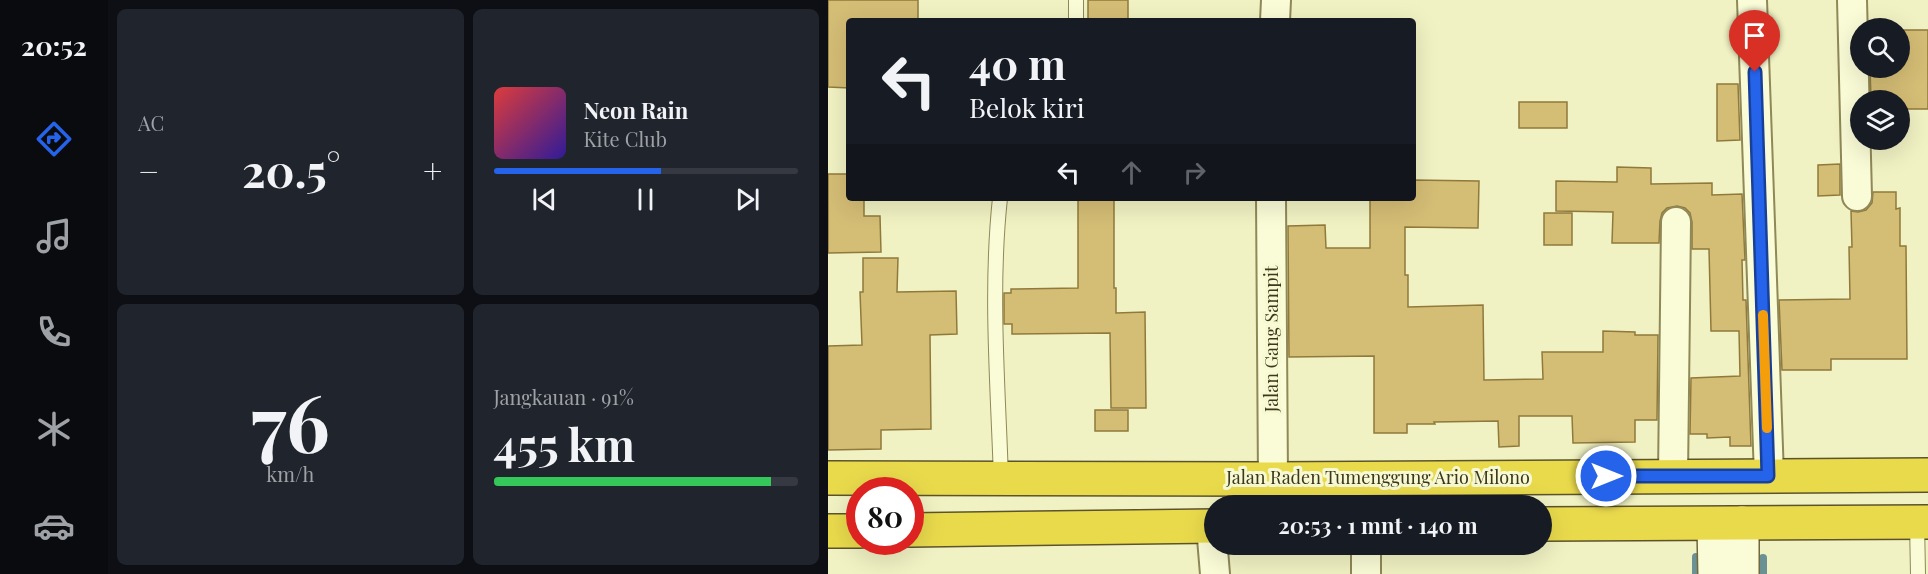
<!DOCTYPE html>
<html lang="id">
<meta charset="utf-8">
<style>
:root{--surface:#171b24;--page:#20242c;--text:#f1f3f6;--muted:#9ea1a6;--line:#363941;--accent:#2563eb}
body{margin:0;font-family:"Playfair Display",serif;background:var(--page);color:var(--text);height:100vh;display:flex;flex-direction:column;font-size:22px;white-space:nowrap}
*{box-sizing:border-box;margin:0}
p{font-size:20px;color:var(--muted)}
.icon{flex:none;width:33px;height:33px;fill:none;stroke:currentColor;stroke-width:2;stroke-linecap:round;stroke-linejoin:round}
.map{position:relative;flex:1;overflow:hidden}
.panel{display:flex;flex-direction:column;gap:9px;padding:9px;background:#0d0f14;width:720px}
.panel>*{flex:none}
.guide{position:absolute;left:18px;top:18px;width:570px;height:183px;border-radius:6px;box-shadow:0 6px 24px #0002;background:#171b24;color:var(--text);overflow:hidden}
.fabs{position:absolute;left:1022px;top:18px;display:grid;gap:12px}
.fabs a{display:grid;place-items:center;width:60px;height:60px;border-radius:50%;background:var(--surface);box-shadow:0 6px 24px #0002;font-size:30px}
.speed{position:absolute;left:18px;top:477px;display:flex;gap:12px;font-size:30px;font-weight:700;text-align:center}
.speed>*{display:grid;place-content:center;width:78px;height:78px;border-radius:50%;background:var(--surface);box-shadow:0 6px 24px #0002;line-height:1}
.speed .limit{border:9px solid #d22;background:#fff;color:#111}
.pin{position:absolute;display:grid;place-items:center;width:51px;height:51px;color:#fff;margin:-62px -26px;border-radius:50% 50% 50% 0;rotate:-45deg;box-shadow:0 0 6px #0007}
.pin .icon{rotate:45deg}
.me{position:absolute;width:66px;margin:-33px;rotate:90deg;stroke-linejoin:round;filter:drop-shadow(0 0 4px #0008)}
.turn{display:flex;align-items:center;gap:21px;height:126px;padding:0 24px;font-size:27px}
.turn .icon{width:78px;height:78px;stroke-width:2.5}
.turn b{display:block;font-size:42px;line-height:51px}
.lanes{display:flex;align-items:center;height:57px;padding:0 24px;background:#0003;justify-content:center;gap:30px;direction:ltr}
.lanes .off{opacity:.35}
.big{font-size:45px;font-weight:700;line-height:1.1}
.panel .widget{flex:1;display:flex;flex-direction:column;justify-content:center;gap:9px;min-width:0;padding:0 21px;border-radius:9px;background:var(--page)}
.panel .dial{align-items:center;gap:0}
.dial b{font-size:78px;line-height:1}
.song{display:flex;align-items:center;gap:18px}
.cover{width:72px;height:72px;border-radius:9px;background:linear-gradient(135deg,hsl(0 70% 55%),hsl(250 70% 35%))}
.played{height:6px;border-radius:3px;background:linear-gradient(90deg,var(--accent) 55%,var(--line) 55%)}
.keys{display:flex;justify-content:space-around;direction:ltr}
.heat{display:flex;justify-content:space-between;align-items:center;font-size:33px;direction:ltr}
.charge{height:9px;border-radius:4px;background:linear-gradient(90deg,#34c759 91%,var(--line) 0)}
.panel .tiles{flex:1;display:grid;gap:9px;grid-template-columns:repeat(2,1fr)}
.trip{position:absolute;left:376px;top:495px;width:348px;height:60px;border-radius:30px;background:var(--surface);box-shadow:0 6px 24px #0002;font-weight:700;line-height:60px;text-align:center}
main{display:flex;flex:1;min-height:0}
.menu{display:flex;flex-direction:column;width:108px;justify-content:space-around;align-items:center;background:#090b0e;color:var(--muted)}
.menu .icon{width:42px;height:42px}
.menu .selected{color:var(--accent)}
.menu b{font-size:27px;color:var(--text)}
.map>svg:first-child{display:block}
</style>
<main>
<nav class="menu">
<b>20:52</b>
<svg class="icon selected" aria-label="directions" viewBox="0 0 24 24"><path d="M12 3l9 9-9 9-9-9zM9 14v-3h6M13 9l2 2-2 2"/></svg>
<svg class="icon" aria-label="music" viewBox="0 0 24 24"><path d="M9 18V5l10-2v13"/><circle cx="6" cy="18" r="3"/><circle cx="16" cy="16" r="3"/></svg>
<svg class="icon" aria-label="phone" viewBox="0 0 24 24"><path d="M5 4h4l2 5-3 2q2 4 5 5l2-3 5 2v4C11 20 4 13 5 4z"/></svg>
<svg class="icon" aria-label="climate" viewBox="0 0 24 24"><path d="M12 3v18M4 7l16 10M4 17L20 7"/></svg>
<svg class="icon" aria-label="car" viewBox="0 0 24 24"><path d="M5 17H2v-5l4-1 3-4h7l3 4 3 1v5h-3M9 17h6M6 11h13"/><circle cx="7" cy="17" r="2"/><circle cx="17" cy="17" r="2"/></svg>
</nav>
<section class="panel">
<div class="tiles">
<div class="widget"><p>AC</p>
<div class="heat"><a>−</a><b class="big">20.5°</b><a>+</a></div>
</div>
<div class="widget">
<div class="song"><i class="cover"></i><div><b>Neon Rain</b><p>Kite Club</p></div></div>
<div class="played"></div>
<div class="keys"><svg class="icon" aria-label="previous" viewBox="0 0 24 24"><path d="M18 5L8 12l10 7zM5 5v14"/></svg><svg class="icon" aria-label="pause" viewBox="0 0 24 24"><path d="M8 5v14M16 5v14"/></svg><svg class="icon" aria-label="next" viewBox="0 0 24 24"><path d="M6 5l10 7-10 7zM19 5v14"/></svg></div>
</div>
<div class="widget dial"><b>76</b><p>km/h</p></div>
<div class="widget"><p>Jangkauan · 91%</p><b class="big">455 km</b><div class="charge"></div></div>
</div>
</section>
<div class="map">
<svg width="1100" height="574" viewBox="0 0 1100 574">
<rect width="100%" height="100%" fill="#f0f2c3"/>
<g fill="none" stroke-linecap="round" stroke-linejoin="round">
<g stroke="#6b9194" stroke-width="8">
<path d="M 868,557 L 868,574"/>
<path d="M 935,558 L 935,574"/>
</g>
</g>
<g fill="#d4bd75" stroke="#907a3b" stroke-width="1.5">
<path d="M 0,0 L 90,0 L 90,21 L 21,21 L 21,88 L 0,87 Z"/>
<rect x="260" y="0" width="40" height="21"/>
<path d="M 1072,30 L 1100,30 L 1100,109 L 1071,109 L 1071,100 L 1043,100 L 1042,68 L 1071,68 L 1071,59 L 1073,59 Z"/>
<path d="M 889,84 L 910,84 L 912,140 L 889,141 Z"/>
<rect x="691" y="102" width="48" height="26"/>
<path d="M 1012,164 L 1012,195 L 990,196 L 990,165 Z"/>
<path d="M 789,167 L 823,168 L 823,184 L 884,183 L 884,195 L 914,194 L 917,260 L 914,260 L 915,300 L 918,300 L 923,446 L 902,446 L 902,437 L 879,438 L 879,434 L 862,434 L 863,378 L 912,376 L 911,331 L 883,331 L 881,249 L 864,249 L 864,222 L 862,213 L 857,208 L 849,206 L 839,208 L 834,213 L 832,221 L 831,243 L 784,243 L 785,212 L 728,211 L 728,181 L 789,182 Z"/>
<path d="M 0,174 L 21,174 L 21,198 L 36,198 L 36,216 L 52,216 L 53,252 L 0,253 Z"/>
<path d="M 585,180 L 651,181 L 650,228 L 577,227 L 577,275 L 580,275 L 580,307 L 655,305 L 656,380 L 715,379 L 714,352 L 775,352 L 775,331 L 807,332 L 807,335 L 830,335 L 829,420 L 807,420 L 807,442 L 745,443 L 744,416 L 691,416 L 691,446 L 671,447 L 670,421 L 606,422 L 607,424 L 579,424 L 579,433 L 546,433 L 546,356 L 461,357 L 460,226 L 497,225 L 498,248 L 542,248 L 542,198 L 585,198 Z"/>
<path d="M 1045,192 L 1068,192 L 1068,209 L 1072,208 L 1072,246 L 1078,246 L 1079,359 L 1003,359 L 1003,370 L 954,370 L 951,300 L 1022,299 L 1021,247 L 1024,247 L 1023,211 L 1030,212 L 1038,210 L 1044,203 Z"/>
<path d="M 250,198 L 286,198 L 286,288 L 288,288 L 288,313 L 317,312 L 318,408 L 283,408 L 282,333 L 184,334 L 184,324 L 176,324 L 176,293 L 183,293 L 183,289 L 250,288 Z"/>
<rect x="716" y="213" width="28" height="32"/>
<path d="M 35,258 L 70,258 L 69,292 L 128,291 L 129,334 L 102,335 L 103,429 L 53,430 L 53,449 L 0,450 L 0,346 L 34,345 L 32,292 L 35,292 Z"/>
<rect x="267" y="410" width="33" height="21"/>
</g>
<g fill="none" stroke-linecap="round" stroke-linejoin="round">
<defs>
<g id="lane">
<path d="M 248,21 L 248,0"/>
<path d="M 172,198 C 162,291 170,385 173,479"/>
<path d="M 1089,522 L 1090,574"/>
</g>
<g id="street">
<path d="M 924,0 L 941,476"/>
<path d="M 1024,0 L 1029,196"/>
<path d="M 447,21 L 448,0"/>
<path d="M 443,198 L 445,479"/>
<path d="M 845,476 L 848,222"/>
<path d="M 383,526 L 387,574"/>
<path d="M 538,544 L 538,574"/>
</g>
<g id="secondary">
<path d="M 914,523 L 914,574"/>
<path d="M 886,524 L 887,574"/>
</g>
<g id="highway">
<path d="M 0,478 L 445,479 L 1100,475"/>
<path d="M 714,524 L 1100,522"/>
<path d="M 82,530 L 387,526"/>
<path d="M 0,531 L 32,531"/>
</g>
</defs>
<use href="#lane" stroke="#8f8857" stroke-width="16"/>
<use href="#street" stroke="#8f8857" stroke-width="32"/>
<use href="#secondary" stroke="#71683b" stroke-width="36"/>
<use href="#highway" stroke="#5c532c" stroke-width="36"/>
<use href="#lane" stroke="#fafcd7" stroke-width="14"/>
<use href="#street" stroke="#fafcd7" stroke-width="28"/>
<use href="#secondary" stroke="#fafcd7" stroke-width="33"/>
<use href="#highway" stroke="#e9da4c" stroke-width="33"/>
</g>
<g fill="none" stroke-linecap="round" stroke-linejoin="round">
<defs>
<path id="route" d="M 778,476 L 940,476 L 927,72"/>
</defs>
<use href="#route" stroke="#184099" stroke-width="15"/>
<use href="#route" stroke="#2563eb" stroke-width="10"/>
<path stroke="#f59e0b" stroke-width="10" d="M 935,315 L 939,428"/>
</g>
<g text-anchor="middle" stroke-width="6" stroke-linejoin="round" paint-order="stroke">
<g font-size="18" fill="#3d371d" stroke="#f7f9d3">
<text transform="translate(444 339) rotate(-90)" y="6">Jalan Gang Sampit</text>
<text x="550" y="484">Jalan Raden Tumenggung Ario Milono</text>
</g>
</g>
</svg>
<div class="fabs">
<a><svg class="icon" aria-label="search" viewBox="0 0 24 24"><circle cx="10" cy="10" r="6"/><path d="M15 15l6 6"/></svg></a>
<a><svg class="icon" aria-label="layers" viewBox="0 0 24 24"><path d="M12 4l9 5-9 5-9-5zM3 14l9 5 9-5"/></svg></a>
</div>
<div class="speed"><div class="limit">80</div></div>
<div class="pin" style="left:927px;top:72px;background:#d93025"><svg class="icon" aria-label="arrive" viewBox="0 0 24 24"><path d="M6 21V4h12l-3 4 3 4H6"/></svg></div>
<svg class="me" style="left:778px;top:476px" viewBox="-20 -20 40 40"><circle r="17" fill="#2563eb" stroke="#fff" stroke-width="3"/><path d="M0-11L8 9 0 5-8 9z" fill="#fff"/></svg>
<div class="trip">20:53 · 1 mnt · 140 m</div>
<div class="guide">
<div class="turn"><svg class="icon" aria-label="left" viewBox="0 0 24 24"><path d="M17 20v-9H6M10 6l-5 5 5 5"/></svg><div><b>40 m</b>Belok kiri</div></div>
<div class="lanes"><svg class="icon" aria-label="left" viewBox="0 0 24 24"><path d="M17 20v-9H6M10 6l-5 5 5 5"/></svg><svg class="icon off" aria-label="ahead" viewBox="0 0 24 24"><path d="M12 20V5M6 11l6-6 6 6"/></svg><svg class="icon off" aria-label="right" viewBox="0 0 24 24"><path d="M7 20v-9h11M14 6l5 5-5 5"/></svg></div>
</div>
</div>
</main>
